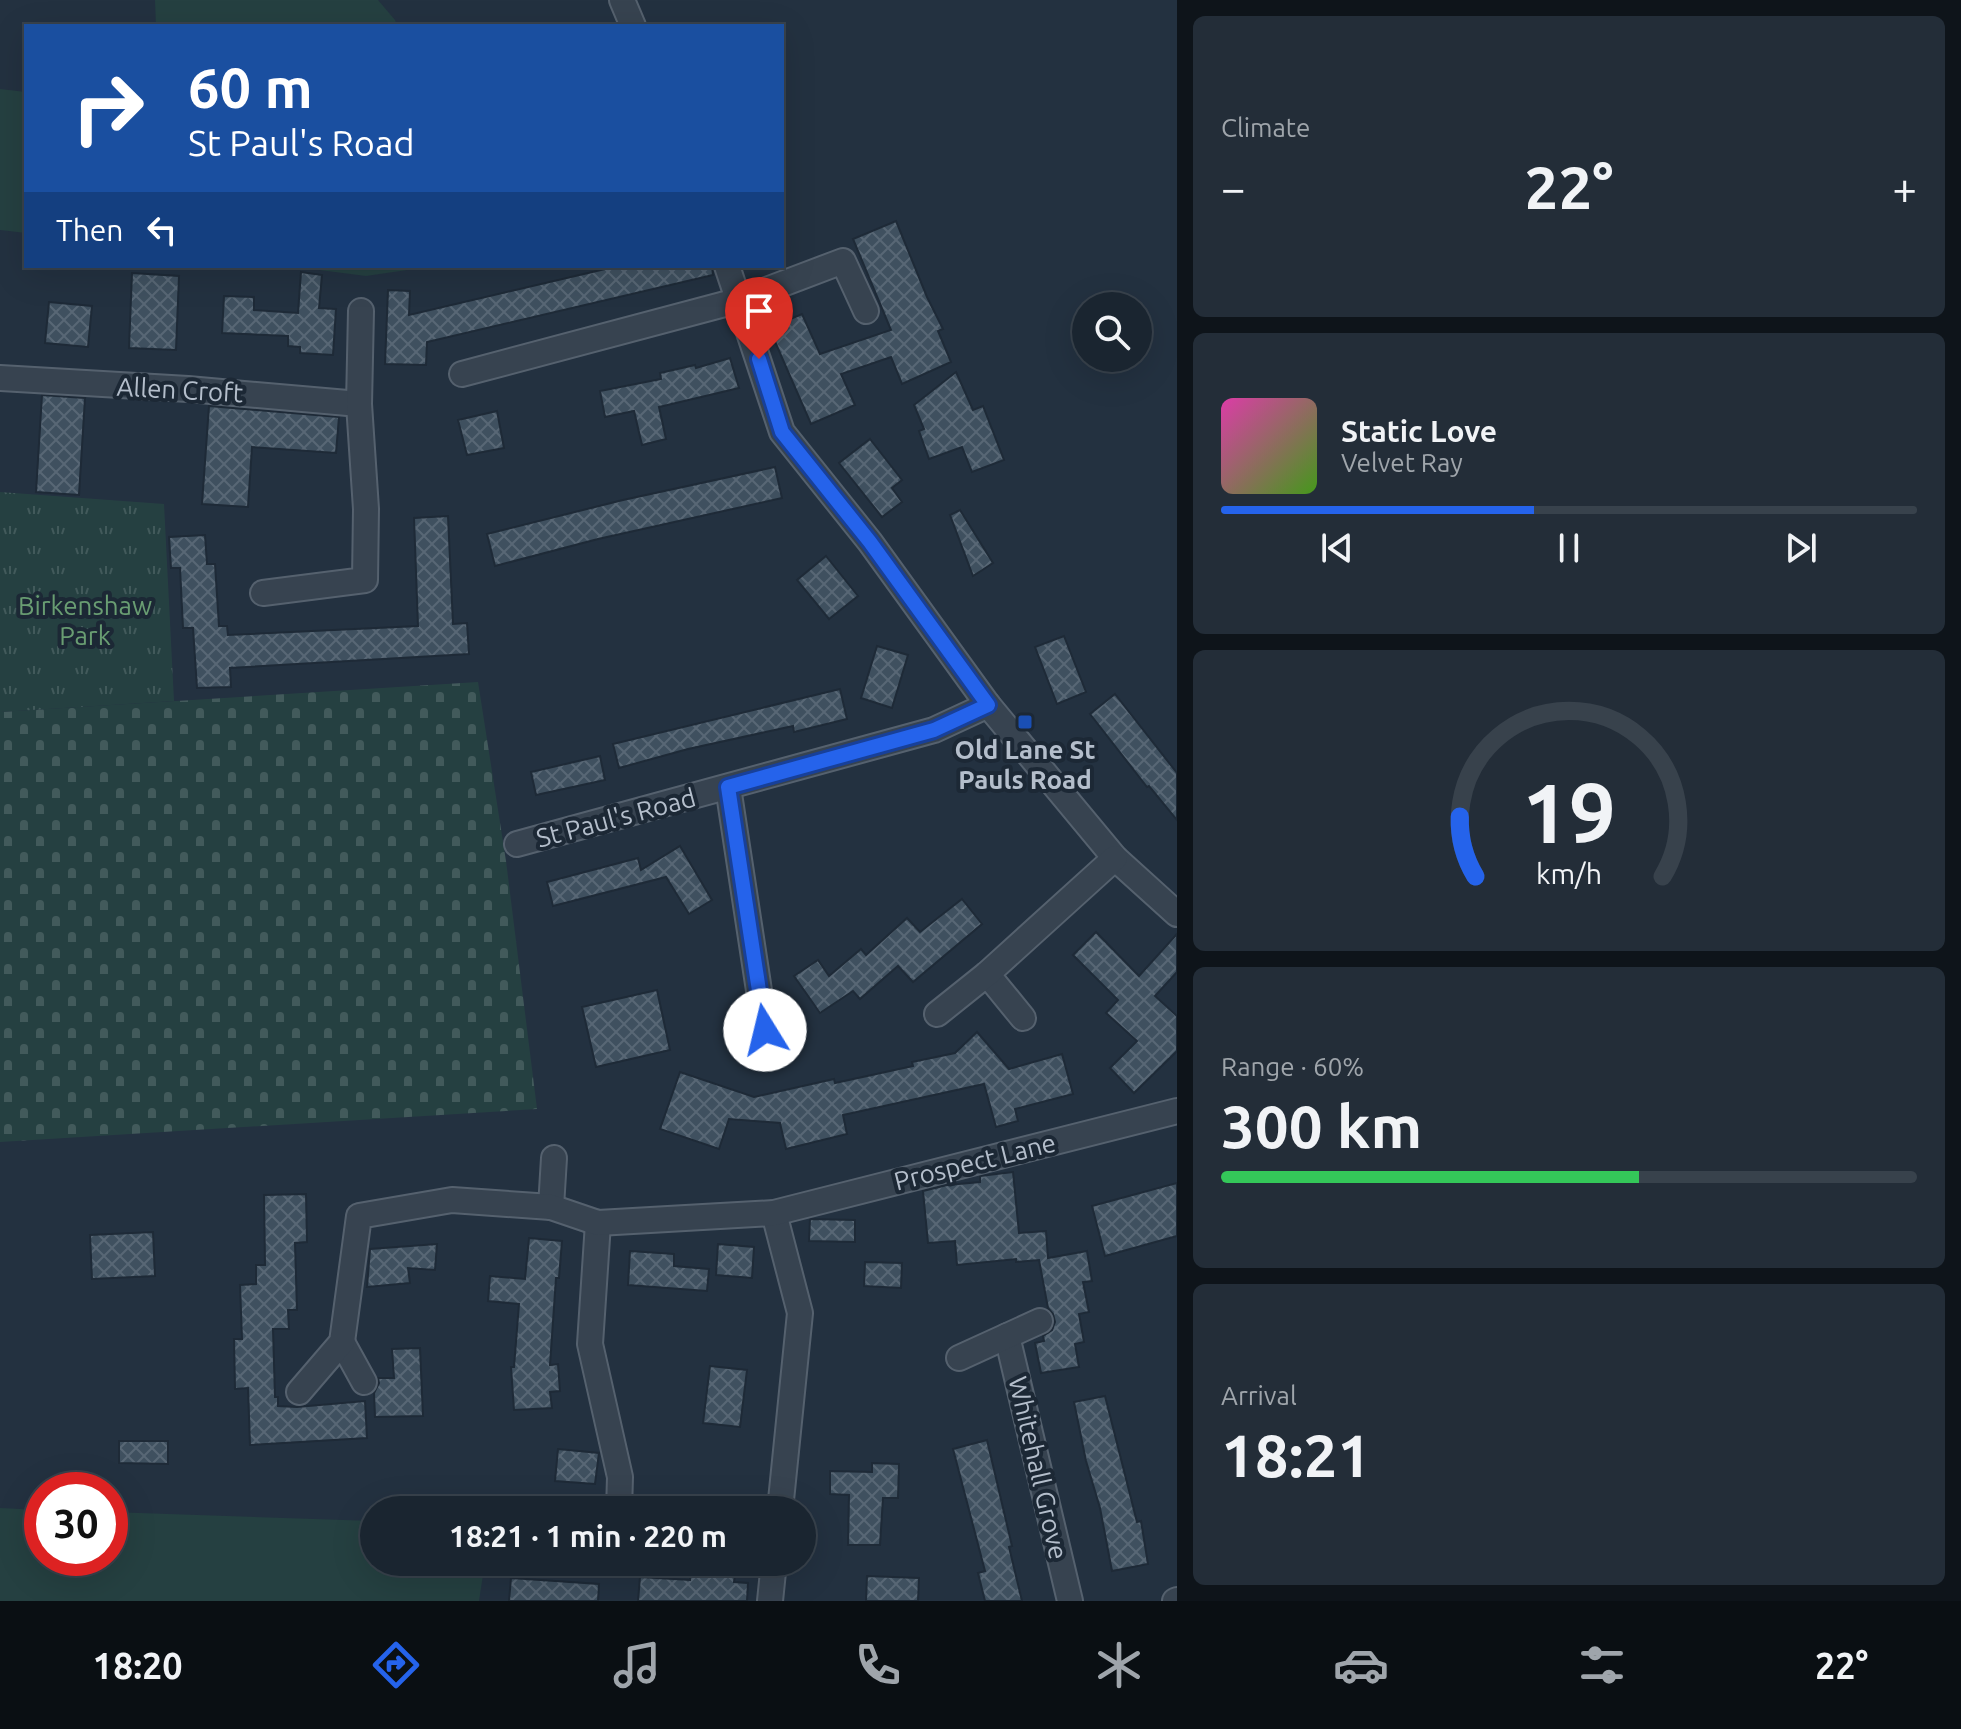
<!DOCTYPE html>
<meta charset="utf-8">
<style>
:root{--surface:#1a2530;--page:#232d38;--text:#f1f3f6;--muted:#9fa5ab;--line:#38424c;--accent:#2563eb}
body{margin:0;font-family:Ubuntu,sans-serif;background:var(--page);color:var(--text);height:100vh;display:flex;flex-direction:column;font-size:30px;white-space:nowrap}
*{box-sizing:border-box;margin:0}
p{font-size:26px;color:var(--muted)}
.icon{flex:none;width:44px;height:44px;fill:none;stroke:currentColor;stroke-width:2;stroke-linecap:round;stroke-linejoin:round}
.map{position:relative;flex:1;overflow:hidden}
.panel{display:flex;flex-direction:column;gap:16px;padding:16px;background:#0e141a;width:784px}
.panel>*{flex:none}
.banner{position:absolute;left:24px;top:24px;width:760px;height:244px;border-radius:0px;box-shadow:0 8px 32px #0002,0 0 0 2px var(--line);background:#1a4fa0;color:#fff;overflow:hidden}
.fabs{position:absolute;left:1072px;top:292px;display:grid;gap:16px}
.fabs a{display:grid;place-items:center;width:80px;height:80px;border-radius:50%;background:var(--surface);box-shadow:0 8px 32px #0002,0 0 0 2px var(--line);font-size:40px}
.speed{position:absolute;left:24px;top:1472px;display:flex;gap:16px;font-size:40px;font-weight:700;text-align:center}
.speed>*{display:grid;place-content:center;width:104px;height:104px;border-radius:50%;background:var(--surface);box-shadow:0 8px 32px #0002,0 0 0 2px var(--line);line-height:1}
.speed .limit{border:12px solid #d22;background:#fff;color:#111}
.pin{position:absolute;display:grid;place-items:center;width:68px;height:68px;color:#fff;margin:-82px -34px;border-radius:50% 50% 50% 0;rotate:-45deg;box-shadow:0 0 8px #0007}
.pin .icon{rotate:45deg}
.me{position:absolute;width:88px;margin:-44px;rotate:351deg;stroke-linejoin:round;filter:drop-shadow(0 0 6px #0008)}
.turn{display:flex;align-items:center;gap:28px;height:168px;padding:0 32px;font-size:36px}
.turn .icon{width:104px;height:104px;stroke-width:2.5}
.turn b{display:block;font-size:56px;line-height:68px}
.then{display:flex;align-items:center;height:76px;padding:0 32px;background:#0003;gap:16px;font-size:30px}
.big{font-size:60px;font-weight:700;line-height:1.1}
.panel .widget{flex:1;display:flex;flex-direction:column;justify-content:center;gap:12px;min-width:0;padding:0 28px;border-radius:12px;background:var(--page)}
.panel .dial{align-items:center;gap:0}
.dial svg{height:208px;overflow:visible;fill:none;stroke:var(--line);stroke-width:7;stroke-linecap:round;text-anchor:middle}
.dial text{fill:var(--text);stroke:none}
.song{display:flex;align-items:center;gap:24px}
.cover{width:96px;height:96px;border-radius:12px;background:linear-gradient(135deg,hsl(320 70% 55%),hsl(100 70% 35%))}
.played{height:8px;border-radius:4px;background:linear-gradient(90deg,var(--accent) 45%,var(--line) 45%)}
.keys{display:flex;justify-content:space-around;direction:ltr}
.heat{display:flex;justify-content:space-between;align-items:center;font-size:44px;direction:ltr}
.charge{height:12px;border-radius:6px;background:linear-gradient(90deg,#34c759 60%,var(--line) 0)}
.trip{position:absolute;left:360px;top:1496px;width:456px;height:80px;border-radius:40px;background:var(--surface);box-shadow:0 8px 32px #0002,0 0 0 2px var(--line);font-weight:700;line-height:80px;text-align:center}
.dock{display:flex;height:128px;justify-content:space-around;align-items:center;background:#0a0f13;color:var(--muted)}
.dock .icon{width:56px;height:56px}
.dock .selected{color:var(--accent)}
.dock b{font-size:36px;color:var(--text)}
main{display:flex;flex:1;min-height:0}
.map>svg:first-child{display:block}
</style>
<main>
<div class="map">
<svg width="1177" height="1601" viewBox="0 0 1177 1601">
<defs>
<pattern id="cemetery-stones" width="16" height="16" patternUnits="userSpaceOnUse" patternTransform="scale(2)"><rect width="16" height="16" fill="#254041"/><path d="M2 7V4a2 2 0 0 1 4 0v3zM10 15v-3a2 2 0 0 1 4 0v3z" fill="#425a5b"/></pattern>
<pattern id="park-tufts" width="24" height="20" patternUnits="userSpaceOnUse" patternTransform="scale(2)"><rect width="24" height="20" fill="#254041"/><path d="M3 7l-1-3M5 7V3M7 7l1-3M15 17l-1-3M17 17v-4M19 17l1-3" fill="none" stroke="#425a5b"/></pattern>
<pattern id="building-cross-hatch" width="8" height="8" patternUnits="userSpaceOnUse" patternTransform="scale(2)"><rect width="8" height="8" fill="#3f505f"/><path d="M0 0l8 8M0 8l8-8" fill="none" stroke="#586775"/></pattern>
</defs>
<rect width="100%" height="100%" fill="#233140"/>
<g fill="#254041">
<path d="M 155,0 L 378,0 L 395,20 L 397,26 L 156,26 Z"/>
<path d="M 0,89 L 26,92 L 26,233 L 0,230 Z"/>
<path d="M 288,266 L 413,266 L 414,269 L 366,276 Z"/>
<path d="M 0,1508 L 42,1510 L 42,1558 L 110,1558 L 110,1512 L 374,1521 L 374,1562 L 485,1562 L 479,1601 L 0,1601 Z"/>
</g>
<path fill="url(#cemetery-stones)" d="M 478,682 L 506,861 L 537,1109 L 0,1142 L 0,712 Z"/>
<path fill="url(#park-tufts)" d="M 0,492 L 164,504 L 174,701 L 0,712 Z"/>
<g fill="url(#building-cross-hatch)" stroke="#1e2a37" stroke-width="2">
<path d="M 896,221 L 927,297 L 943,329 L 938,331 L 951,362 L 902,384 L 891,357 L 841,374 L 855,405 L 811,424 L 769,328 L 802,314 L 820,354 L 891,330 L 853,239 Z"/>
<path d="M 618,266 L 712,266 L 713,275 L 427,342 L 426,365 L 385,364 L 388,290 L 410,291 L 409,315 Z"/>
<path d="M 301,272 L 322,275 L 319,308 L 336,309 L 333,355 L 300,353 L 300,347 L 288,346 L 288,336 L 222,333 L 224,296 L 254,297 L 254,310 L 298,313 Z"/>
<path d="M 132,273 L 179,276 L 176,350 L 129,348 Z"/>
<path d="M 49,302 L 92,306 L 88,347 L 45,343 Z"/>
<path d="M 730,358 L 739,388 L 659,407 L 666,439 L 642,445 L 634,411 L 605,417 L 600,391 L 661,379 L 660,373 L 695,365 L 696,368 Z"/>
<path d="M 956,372 L 973,410 L 983,406 L 1004,460 L 972,472 L 962,447 L 929,459 L 919,431 L 924,429 L 914,405 Z"/>
<path d="M 42,395 L 85,398 L 79,495 L 36,492 Z"/>
<path d="M 209,406 L 339,417 L 336,453 L 252,447 L 248,507 L 202,504 Z"/>
<path d="M 497,411 L 504,448 L 467,455 L 458,420 Z"/>
<path d="M 870,439 L 902,480 L 892,488 L 902,502 L 882,517 L 839,463 Z"/>
<path d="M 775,467 L 782,498 L 598,539 L 495,566 L 487,534 L 623,500 Z"/>
<path d="M 960,510 L 993,563 L 973,576 L 950,515 Z"/>
<path d="M 448,516 L 453,624 L 467,623 L 469,654 L 230,668 L 231,687 L 197,688 L 193,628 L 183,628 L 180,568 L 171,568 L 169,537 L 205,535 L 207,564 L 215,564 L 219,626 L 227,626 L 228,635 L 418,626 L 414,518 Z"/>
<path d="M 826,556 L 858,596 L 829,619 L 797,580 Z"/>
<path d="M 1064,636 L 1086,692 L 1057,704 L 1035,647 Z"/>
<path d="M 877,646 L 908,655 L 892,708 L 861,698 Z"/>
<path d="M 840,689 L 847,719 L 794,732 L 793,726 L 688,749 L 619,768 L 613,744 Z"/>
<path d="M 1115,694 L 1177,773 L 1177,820 L 1149,786 L 1147,787 L 1090,714 Z"/>
<path d="M 600,756 L 605,780 L 536,795 L 531,772 Z"/>
<path d="M 680,846 L 712,900 L 689,914 L 666,877 L 553,906 L 547,882 L 638,858 L 641,870 Z"/>
<path d="M 962,899 L 982,924 L 913,982 L 898,966 L 860,999 L 853,991 L 820,1013 L 794,976 L 818,960 L 829,976 L 861,949 L 866,955 L 907,918 L 920,932 Z"/>
<path d="M 1096,932 L 1139,976 L 1177,934 L 1177,972 L 1155,996 L 1177,1016 L 1177,1051 L 1134,1093 L 1110,1068 L 1137,1041 L 1106,1013 L 1118,1000 L 1073,955 Z"/>
<path d="M 657,990 L 670,1050 L 596,1067 L 582,1007 Z"/>
<path d="M 977,1032 L 1009,1069 L 1062,1054 L 1073,1094 L 1015,1109 L 1018,1121 L 996,1127 L 984,1084 L 843,1115 L 847,1134 L 786,1149 L 780,1123 L 729,1119 L 719,1149 L 660,1129 L 680,1072 L 754,1097 L 834,1079 L 835,1083 L 913,1066 L 912,1062 L 955,1053 Z"/>
<path d="M 1013,1172 L 1019,1233 L 1046,1231 L 1048,1258 L 1087,1251 L 1092,1281 L 1083,1282 L 1089,1312 L 1079,1314 L 1084,1342 L 1075,1344 L 1079,1367 L 1041,1373 L 1035,1343 L 1044,1341 L 1043,1336 L 1052,1330 L 1055,1322 L 1053,1314 L 1048,1308 L 1039,1260 L 1016,1262 L 1016,1259 L 957,1265 L 955,1241 L 928,1243 L 923,1191 L 947,1185 L 980,1182 L 980,1176 Z"/>
<path d="M 1177,1183 L 1177,1236 L 1105,1256 L 1092,1206 Z"/>
<path d="M 306,1194 L 307,1242 L 295,1243 L 297,1310 L 288,1310 L 289,1329 L 273,1329 L 275,1397 L 278,1397 L 278,1406 L 297,1407 L 365,1401 L 367,1438 L 250,1445 L 248,1388 L 235,1389 L 234,1339 L 242,1339 L 240,1285 L 256,1284 L 256,1265 L 265,1265 L 264,1195 Z"/>
<path d="M 810,1219 L 855,1220 L 855,1242 L 809,1241 Z"/>
<path d="M 153,1232 L 155,1276 L 92,1279 L 90,1235 Z"/>
<path d="M 529,1238 L 562,1241 L 559,1278 L 556,1278 L 550,1365 L 558,1364 L 560,1391 L 550,1392 L 552,1408 L 514,1410 L 511,1367 L 514,1367 L 519,1304 L 488,1301 L 490,1276 L 525,1279 Z"/>
<path d="M 437,1244 L 435,1270 L 408,1268 L 410,1283 L 367,1287 L 370,1249 Z"/>
<path d="M 718,1244 L 754,1247 L 752,1278 L 716,1275 Z"/>
<path d="M 630,1251 L 674,1254 L 674,1266 L 709,1269 L 707,1291 L 628,1285 Z"/>
<path d="M 865,1262 L 902,1263 L 901,1288 L 864,1286 Z"/>
<path d="M 420,1348 L 423,1416 L 375,1417 L 374,1393 L 379,1383 L 378,1378 L 394,1378 L 392,1349 Z"/>
<path d="M 710,1366 L 747,1370 L 740,1427 L 703,1423 Z"/>
<path d="M 1105,1396 L 1137,1522 L 1141,1521 L 1148,1564 L 1112,1571 L 1100,1508 L 1086,1461 L 1074,1402 Z"/>
<path d="M 987,1440 L 1012,1546 L 1009,1547 L 1022,1601 L 985,1601 L 978,1573 L 985,1571 L 953,1449 Z"/>
<path d="M 119,1441 L 168,1441 L 168,1464 L 119,1463 Z"/>
<path d="M 558,1449 L 599,1453 L 595,1484 L 555,1481 Z"/>
<path d="M 872,1463 L 899,1464 L 898,1498 L 883,1498 L 880,1545 L 848,1545 L 849,1495 L 830,1494 L 830,1471 L 872,1472 Z"/>
<path d="M 712,1562 L 737,1562 L 734,1582 L 748,1583 L 747,1601 L 638,1601 L 640,1577 L 690,1580 L 690,1574 L 710,1576 Z"/>
<path d="M 867,1576 L 919,1578 L 918,1601 L 866,1601 Z"/>
<path d="M 511,1578 L 599,1584 L 598,1601 L 509,1601 Z"/>
</g>
<g fill="none" stroke-linecap="round" stroke-linejoin="round">
<defs>
<g id="minor">
<path d="M 622,0 L 633,26"/>
<path d="M 727,266 L 782,432 L 870,542 L 988,705 L 1115,858 L 1177,914"/>
<path d="M 462,374 L 740,300 L 843,261 L 866,311"/>
<path d="M 0,378 L 188,389 L 359,404"/>
<path d="M 263,593 L 365,580 L 366,509 L 359,404 L 361,311"/>
<path d="M 728,787 L 765,1030"/>
<path d="M 517,844 L 934,730 L 988,705"/>
<path d="M 987,974 L 1023,1018"/>
<path d="M 937,1014 L 987,974 L 1115,858"/>
<path d="M 551,1207 L 554,1158"/>
<path d="M 774,1213 L 800,1313 L 780,1510"/>
<path d="M 598,1223 L 590,1344 L 620,1477 L 619,1510"/>
<path d="M 1007,1336 L 1070,1601"/>
<path d="M 342,1342 L 364,1382"/>
<path d="M 959,1358 L 1040,1321"/>
<path d="M 299,1392 L 342,1342 L 359,1216 L 452,1200 L 551,1207 L 598,1223 L 774,1213 L 1177,1111"/>
<path d="M 770,1601 L 774,1562"/>
<path d="M 1175,1601 L 1177,1600"/>
</g>
</defs>
<use href="#minor" stroke="#55616e" stroke-width="28"/>
<use href="#minor" stroke="#374350" stroke-width="24"/>
</g>
<g fill="none" stroke-linecap="round" stroke-linejoin="round">
<defs>
<path id="route" d="M 759,359 L 782,432 L 870,542 L 988,705 L 934,730 L 728,787 L 765,1030"/>
</defs>
<use href="#route" stroke="#184099" stroke-width="20"/>
<use href="#route" stroke="#2563eb" stroke-width="14"/>
</g>
<rect fill="#1a4fb4" stroke="#1c2835" stroke-width="3" x="1017" y="714" width="16" height="16" rx="4"/>
<g text-anchor="middle" stroke-width="8" stroke-linejoin="round" paint-order="stroke">
<g font-size="26" fill="#b4becb" stroke="#1c2835">
<text transform="translate(180 390) rotate(3)" y="9">Allen Croft</text>
<text transform="translate(616 818) rotate(-15)" y="9">St Paul's Road</text>
<text transform="translate(975 1162) rotate(-14)" y="9">Prospect Lane</text>
<text transform="translate(1038 1468) rotate(77)" y="9">Whitehall Grove</text>
</g>
<g font-size="26" fill="#699d72" stroke="#1c2835">
<text x="85" y="615">Birkenshaw<tspan x="85" dy="30">Park</tspan></text>
</g>
<g font-size="26" font-weight="bold" fill="#b4becb" stroke="#1c2835">
<text x="1025" y="759">Old Lane St<tspan x="1025" dy="30">Pauls Road</tspan></text>
</g>
</g>
</svg>
<div class="fabs">
<a><svg class="icon" aria-label="search" viewBox="0 0 24 24"><circle cx="10" cy="10" r="6"/><path d="M15 15l6 6"/></svg></a>
</div>
<div class="speed"><div class="limit">30</div></div>
<div class="pin" style="left:759px;top:359px;background:#d93025"><svg class="icon" aria-label="arrive" viewBox="0 0 24 24"><path d="M6 21V4h12l-3 4 3 4H6"/></svg></div>
<svg class="me" style="left:765px;top:1030px" viewBox="-20 -20 40 40"><circle r="19" fill="#fff"/><path d="M0-13L10 11 0 6-10 11z" fill="#2563eb"/></svg>
<div class="trip">18:21 · 1 min · 220 m</div>
<div class="banner">
<div class="turn"><svg class="icon" aria-label="right" viewBox="0 0 24 24"><path d="M7 20v-9h11M14 6l5 5-5 5"/></svg><div><b>60 m</b>St Paul's Road</div></div>
<div class="then">Then<svg class="icon" aria-label="left" viewBox="0 0 24 24"><path d="M17 20v-9H6M10 6l-5 5 5 5"/></svg></div>
</div>
</div>
<section class="panel">
<div class="widget"><p>Climate</p>
<div class="heat"><a>−</a><b class="big">22°</b><a>+</a></div>
</div>
<div class="widget">
<div class="song"><i class="cover"></i><div><b>Static Love</b><p>Velvet Ray</p></div></div>
<div class="played"></div>
<div class="keys"><svg class="icon" aria-label="previous" viewBox="0 0 24 24"><path d="M18 5L8 12l10 7zM5 5v14"/></svg><svg class="icon" aria-label="pause" viewBox="0 0 24 24"><path d="M8 5v14M16 5v14"/></svg><svg class="icon" aria-label="next" viewBox="0 0 24 24"><path d="M6 5l10 7-10 7zM19 5v14"/></svg></div>
</div>
<div class="widget dial"><svg viewBox="0 0 100 80">
<path d="M14 69A42 42 0 1 1 86 69"/>
<path d="M14 69A42 42 0 0 1 8 46" stroke="#2563eb"/>
<text x="50" y="56" font-size="32" font-weight="700">19</text>
<text x="50" y="72" font-size="11">km/h</text>
</svg></div>
<div class="widget"><p>Range · 60%</p><b class="big">300 km</b><div class="charge"></div></div>
<div class="widget"><p>Arrival</p><b class="big">18:21</b></div>
</section>
</main>
<nav class="dock">
<b>18:20</b>
<svg class="icon selected" aria-label="directions" viewBox="0 0 24 24"><path d="M12 3l9 9-9 9-9-9zM9 14v-3h6M13 9l2 2-2 2"/></svg>
<svg class="icon" aria-label="music" viewBox="0 0 24 24"><path d="M9 18V5l10-2v13"/><circle cx="6" cy="18" r="3"/><circle cx="16" cy="16" r="3"/></svg>
<svg class="icon" aria-label="phone" viewBox="0 0 24 24"><path d="M5 4h4l2 5-3 2q2 4 5 5l2-3 5 2v4C11 20 4 13 5 4z"/></svg>
<svg class="icon" aria-label="climate" viewBox="0 0 24 24"><path d="M12 3v18M4 7l16 10M4 17L20 7"/></svg>
<svg class="icon" aria-label="car" viewBox="0 0 24 24"><path d="M5 17H2v-5l4-1 3-4h7l3 4 3 1v5h-3M9 17h6M6 11h13"/><circle cx="7" cy="17" r="2"/><circle cx="17" cy="17" r="2"/></svg>
<svg class="icon" aria-label="filters" viewBox="0 0 24 24"><path d="M4 7h16M4 17h16"/><circle cx="9" cy="7" r="2"/><circle cx="15" cy="17" r="2"/></svg>
<b>22°</b>
</nav>
